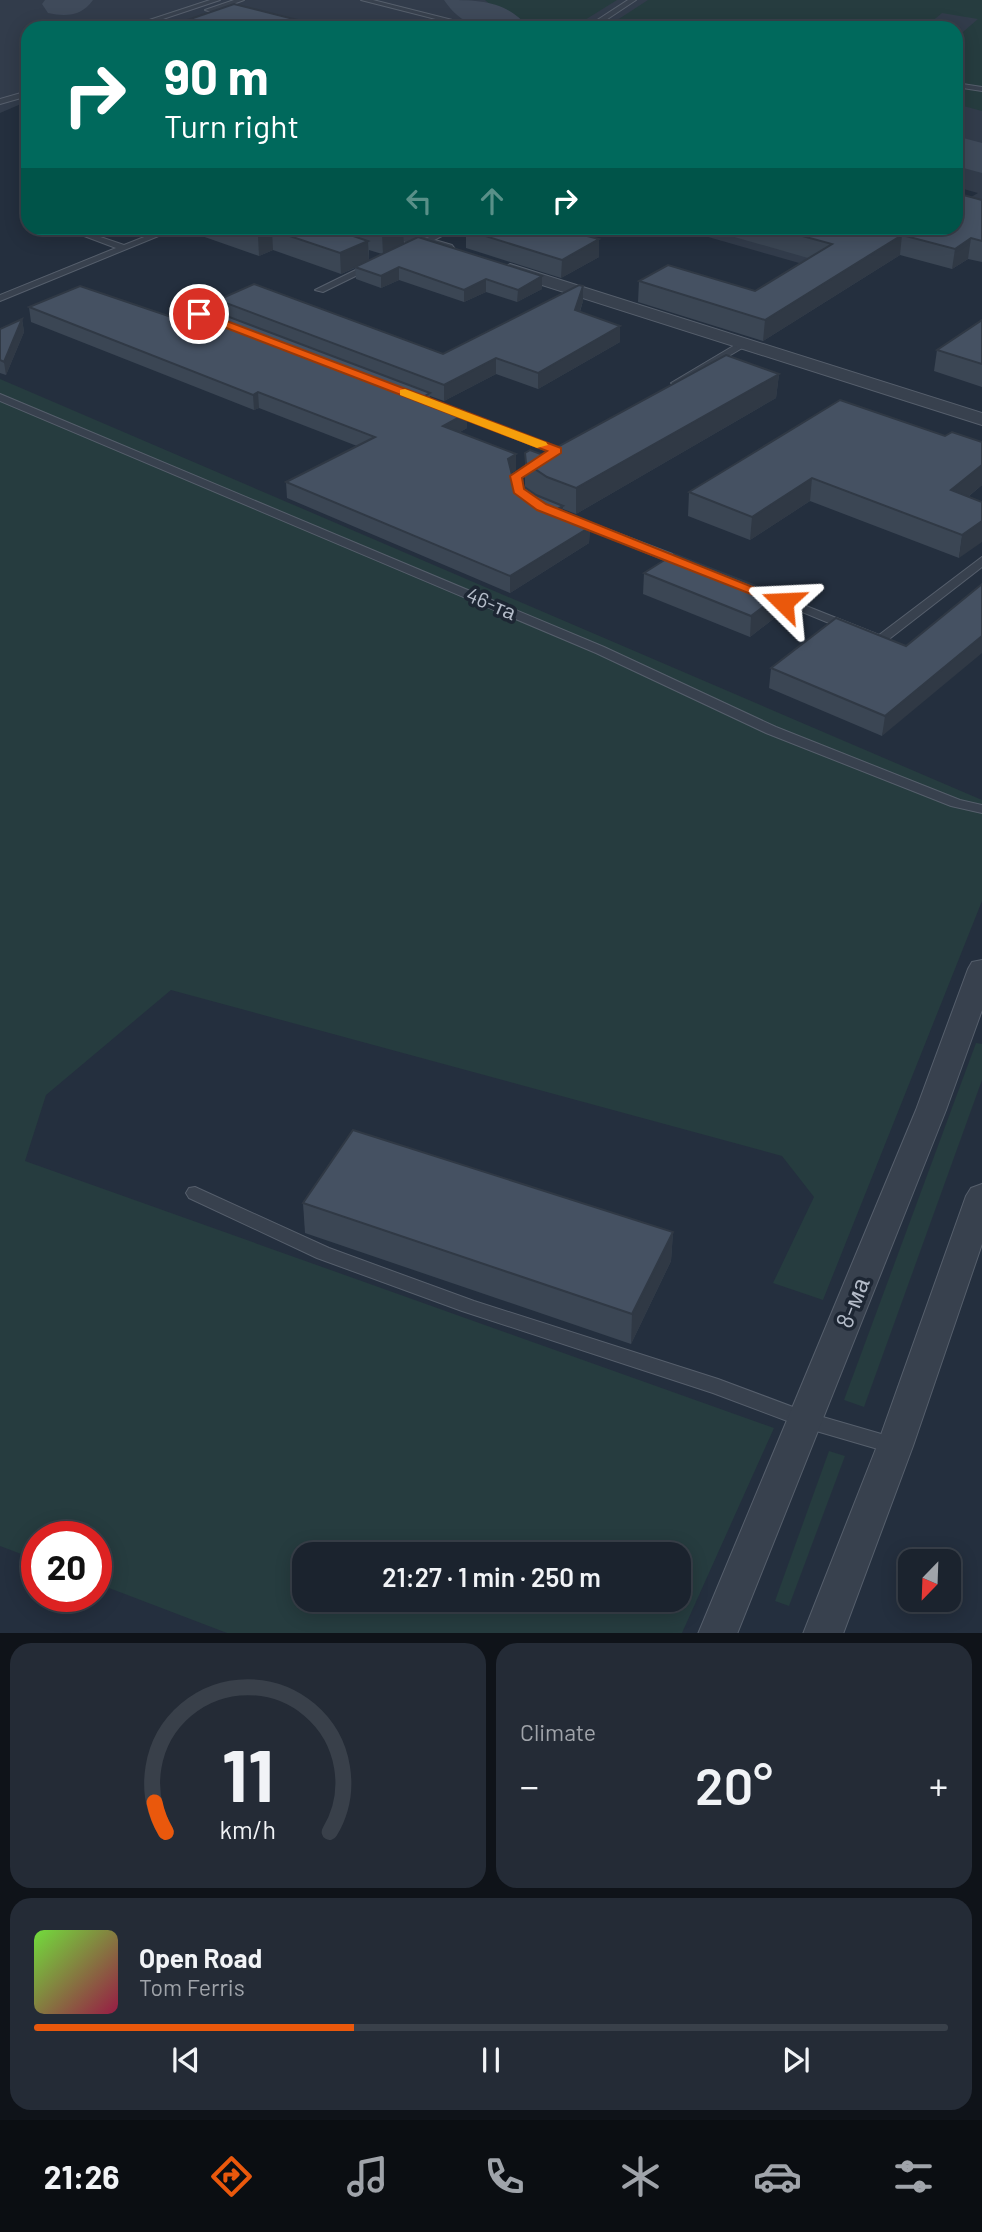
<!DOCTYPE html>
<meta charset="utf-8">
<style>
:root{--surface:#1b232e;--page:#242b36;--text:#f1f3f6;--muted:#a0a4aa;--line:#39404a;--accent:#ea580c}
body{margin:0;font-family:Barlow,sans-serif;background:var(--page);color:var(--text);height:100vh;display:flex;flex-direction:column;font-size:26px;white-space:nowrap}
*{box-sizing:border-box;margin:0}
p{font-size:23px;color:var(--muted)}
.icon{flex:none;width:38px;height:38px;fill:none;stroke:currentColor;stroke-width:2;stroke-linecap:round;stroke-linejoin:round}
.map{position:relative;height:1633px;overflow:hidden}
.side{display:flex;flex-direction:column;gap:10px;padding:10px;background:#0f1319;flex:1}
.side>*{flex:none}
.guide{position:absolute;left:21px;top:21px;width:942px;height:214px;border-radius:21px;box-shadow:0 4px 18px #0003,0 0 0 2px var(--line);background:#00695c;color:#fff;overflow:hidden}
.needle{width:46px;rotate:203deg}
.buttons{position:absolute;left:898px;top:1549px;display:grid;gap:14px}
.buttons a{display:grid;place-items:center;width:63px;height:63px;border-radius:14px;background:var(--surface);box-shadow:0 4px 18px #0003,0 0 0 2px var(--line);font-size:35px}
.speed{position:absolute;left:21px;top:1521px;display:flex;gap:14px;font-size:35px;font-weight:700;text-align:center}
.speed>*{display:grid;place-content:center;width:91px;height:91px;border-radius:50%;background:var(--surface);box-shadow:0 4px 18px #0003,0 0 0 2px var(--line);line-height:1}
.speed .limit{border:10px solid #d22;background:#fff;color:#111}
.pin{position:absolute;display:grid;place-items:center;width:60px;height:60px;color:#fff;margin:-30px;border:4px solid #fff;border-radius:50%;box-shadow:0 2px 7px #0007}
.me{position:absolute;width:77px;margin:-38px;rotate:291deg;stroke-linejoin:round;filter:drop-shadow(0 0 5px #0008)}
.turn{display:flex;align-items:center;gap:24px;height:147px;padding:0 28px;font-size:32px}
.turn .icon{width:91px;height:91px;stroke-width:2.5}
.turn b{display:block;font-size:49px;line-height:60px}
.lanes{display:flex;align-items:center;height:66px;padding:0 28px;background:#0003;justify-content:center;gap:35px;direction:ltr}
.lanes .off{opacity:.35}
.big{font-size:52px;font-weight:600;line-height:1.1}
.side .card{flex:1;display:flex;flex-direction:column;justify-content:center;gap:10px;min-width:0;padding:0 24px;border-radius:21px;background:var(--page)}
.side .dial{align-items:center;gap:0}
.dial svg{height:182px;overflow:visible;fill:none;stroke:var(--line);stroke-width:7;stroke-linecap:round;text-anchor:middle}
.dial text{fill:var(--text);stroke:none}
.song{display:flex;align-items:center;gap:21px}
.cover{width:84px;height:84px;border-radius:10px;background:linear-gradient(135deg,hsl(100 70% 55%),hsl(340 70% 35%))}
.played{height:7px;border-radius:4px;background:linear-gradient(90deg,var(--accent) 35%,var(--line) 35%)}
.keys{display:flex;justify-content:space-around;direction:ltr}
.heat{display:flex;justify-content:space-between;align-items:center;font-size:38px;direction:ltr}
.side .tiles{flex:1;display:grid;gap:10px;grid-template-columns:1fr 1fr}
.card:last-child{grid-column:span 2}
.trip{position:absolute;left:292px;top:1542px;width:399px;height:70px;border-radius:21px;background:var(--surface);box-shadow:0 4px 18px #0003,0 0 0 2px var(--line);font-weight:600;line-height:70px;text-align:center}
.dock{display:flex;height:112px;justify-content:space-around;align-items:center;background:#0b0e12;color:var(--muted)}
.dock .icon{width:49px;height:49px}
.dock .current{color:var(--accent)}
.dock b{font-size:32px;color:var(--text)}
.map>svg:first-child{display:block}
</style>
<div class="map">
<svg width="982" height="1634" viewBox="0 0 982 1634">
<rect width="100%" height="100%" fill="#242f3e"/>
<g fill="#323c4b">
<path d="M 0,0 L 982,0 L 982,220 L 956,206 L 978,193 L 960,188 L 956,190 L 956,28 L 28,28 L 28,101 L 0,113 Z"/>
<path d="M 677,228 L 886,228 L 813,267 Z"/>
</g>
<g fill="#263c3f" fill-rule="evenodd">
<path d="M 485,0 L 617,0 L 572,28 L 531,28 L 498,11 Z"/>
<path d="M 648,0 L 982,0 L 982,111 L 956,104 L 956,38 L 978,19 L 942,13 L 924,28 L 605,28 Z"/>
<path d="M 0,379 L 982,800 L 982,901 L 823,1300 L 773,1283 L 814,1197 L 782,1156 L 171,990 L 46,1095 L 25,1161 L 774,1428 L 682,1633 L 227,1633 L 96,1583 L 96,1536 L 37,1536 L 37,1560 L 0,1546 ZM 304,1554 L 679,1554 L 679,1600 L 304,1600 Z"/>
<path d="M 976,1043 L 982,1044 L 982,1080 L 864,1407 L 844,1400 Z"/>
<path d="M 829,1451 L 845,1456 L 789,1606 L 775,1601 Z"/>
</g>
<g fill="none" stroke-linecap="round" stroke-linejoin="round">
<g fill="#3f4a5a" fill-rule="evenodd">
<path d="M 45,0 L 93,0 C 82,16 66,17 48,13 L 42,4 Z"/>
<path d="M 444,0 C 479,0 506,0 529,28 C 493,28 467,34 444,0 Z"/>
<path d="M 956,136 L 982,143 L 982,173 L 956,166 Z"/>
</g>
<defs>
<g id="lane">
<path d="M 210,0 L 220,0 L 136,28 L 125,28 Z"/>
<path d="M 234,0 L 244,0 L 212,12 L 205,10 Z"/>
<path d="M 361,0 L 373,0 L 484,28 L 471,28 Z"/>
<path d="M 628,0 L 636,0 L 594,28 L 585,28 Z"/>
<path d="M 956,83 L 982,87 L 982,91 L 956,87 Z"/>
<path d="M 28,91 L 28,96 L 0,104 L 0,99 Z"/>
<path d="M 63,228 L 74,228 L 124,245 L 167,228 L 178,228 L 0,301 L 0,295 L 116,248 Z"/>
<path d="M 447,228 L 457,228 L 417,249 L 409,247 Z"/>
<path d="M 370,263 L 378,265 L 323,292 L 315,290 Z"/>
<path d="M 740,342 L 749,344 L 680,385 L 676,386 L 671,383 Z"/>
<path d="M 0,394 L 604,647 L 776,727 L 960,800 L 982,805 L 982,813 L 951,806 L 766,733 L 596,653 L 0,401 Z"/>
<path d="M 450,407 L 561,449 L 562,451 L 561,453 L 553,453 L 446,412 L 445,410 Z"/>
<path d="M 540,458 L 544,459 L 544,463 L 522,477 L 523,490 L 533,497 L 531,499 L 523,499 L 512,491 L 510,476 Z"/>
<path d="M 547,506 L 688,560 L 690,563 L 688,566 L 680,566 L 543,511 L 543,507 Z"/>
<path d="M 982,557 L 982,567 L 884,643 L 880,644 L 756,593 L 762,589 L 766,590 L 879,635 Z"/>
<path d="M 195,1187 L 329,1248 L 474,1301 L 718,1379 L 809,1413 L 895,1438 L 902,1440 L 905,1446 L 902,1452 L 895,1454 L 806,1428 L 713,1393 L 462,1311 L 317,1258 L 189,1198 L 186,1193 L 189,1188 Z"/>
</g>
<g id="street">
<path d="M 370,228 L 394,228 L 452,245 L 455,249 L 446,254 L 372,232 Z"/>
<path d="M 510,264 L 982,413 L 982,425 L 504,273 L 501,269 Z"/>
<path d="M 982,960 L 982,1010 L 946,1110 L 737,1634 L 698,1634 L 916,1110 L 968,969 L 972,962 Z"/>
<path d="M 982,1184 L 982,1244 L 913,1446 L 843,1634 L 803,1634 L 877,1446 L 966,1196 L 971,1188 Z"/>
</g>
</defs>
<use href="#lane" stroke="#565f6c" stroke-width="2"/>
<use href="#street" stroke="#565f6c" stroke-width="2"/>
<use href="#lane" fill="#38414e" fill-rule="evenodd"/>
<use href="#street" fill="#38414e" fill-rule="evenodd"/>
</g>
<g fill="#3b4654" fill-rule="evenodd">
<path d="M 982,200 L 982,262 L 968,259 L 952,269 L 900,255 L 763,341 L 638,302 L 639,281 L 755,291 L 808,258 L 703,228 L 956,228 Z"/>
<path d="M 179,228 L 403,228 L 404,244 L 542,276 L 542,289 L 517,302 L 486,292 L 464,302 L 399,280 L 381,288 L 356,279 L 355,268 L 341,274 L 273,250 L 259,256 ZM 369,250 L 382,254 L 369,260 Z"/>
<path d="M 466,230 L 599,257 L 561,278 L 466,248 Z"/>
<path d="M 218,300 L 443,354 L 583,301 L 580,312 L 620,326 L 620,342 L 538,389 L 496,374 L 444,401 L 430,396 L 430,399 L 467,428 L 460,432 L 516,470 L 511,473 L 513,479 L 525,488 L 525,453 L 543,455 L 779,374 L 776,398 L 576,514 L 563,509 L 563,516 L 590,527 L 589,543 L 510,593 L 287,498 L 286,482 L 357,446 L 259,408 L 254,410 L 31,322 L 29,307 L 177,319 L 219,313 Z"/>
<path d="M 22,319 L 24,332 L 6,375 L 0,373 L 0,329 Z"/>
<path d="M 982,320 L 982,387 L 934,371 L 937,350 Z"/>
<path d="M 840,400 L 982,485 L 968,497 L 959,558 L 810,501 L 750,540 L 688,516 L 689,492 Z"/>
<path d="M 644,573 L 777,616 L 750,637 L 643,594 Z"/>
<path d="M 906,646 L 882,736 L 769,688 L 771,668 Z"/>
<path d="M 303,1203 L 673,1232 L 671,1261 L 631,1344 L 305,1233 Z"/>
</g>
<g fill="#303945">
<path d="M 397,228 L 403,228 L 404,245 L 383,254 L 382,234 Z"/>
<path d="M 272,230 L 273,250 L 259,256 L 258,236 Z"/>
<path d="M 902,235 L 900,255 L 763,341 L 765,320 Z"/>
<path d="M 971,238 L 968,259 L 952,269 L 955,249 Z"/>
<path d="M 599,239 L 599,257 L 561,278 L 562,260 Z"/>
<path d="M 368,241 L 369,261 L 341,274 L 340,253 Z"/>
<path d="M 399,267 L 399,280 L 381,288 L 381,276 Z"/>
<path d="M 542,276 L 542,289 L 517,302 L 518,290 Z"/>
<path d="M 486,279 L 486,292 L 464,302 L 464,290 Z"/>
<path d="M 583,286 L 583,301 L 575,326 L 575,310 Z"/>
<path d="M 22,319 L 24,332 L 6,375 L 4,362 Z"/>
<path d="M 620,326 L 620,342 L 538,389 L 538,373 Z"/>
<path d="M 496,358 L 496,374 L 444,401 L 444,385 Z"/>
<path d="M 779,374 L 776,398 L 576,514 L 576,488 Z"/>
<path d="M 258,392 L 259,408 L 254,410 L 253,395 Z"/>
<path d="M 467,413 L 467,428 L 443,441 L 443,426 Z"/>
<path d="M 516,454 L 516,470 L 508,475 L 508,459 Z"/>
<path d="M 982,465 L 982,485 L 947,514 L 951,490 Z"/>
<path d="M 812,478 L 810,501 L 750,540 L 752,517 Z"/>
<path d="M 563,506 L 562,522 L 552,512 Z"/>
<path d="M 982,521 L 982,542 L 959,558 L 962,535 Z"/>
<path d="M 590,527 L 589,543 L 510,593 L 510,576 Z"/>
<path d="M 779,595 L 777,616 L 750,637 L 751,616 Z"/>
<path d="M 982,636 L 982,653 L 882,736 L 885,716 Z"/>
<path d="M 673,1232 L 671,1261 L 631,1344 L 632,1314 Z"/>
</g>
<g fill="#455162" stroke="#303945" stroke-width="2">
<path d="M 234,4 L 329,28 L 164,28 Z"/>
<path d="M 956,193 L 982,200 L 982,241 L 971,238 L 955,249 L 902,235 L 765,320 L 639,281 L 668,265 L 755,291 L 832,244 L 773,228 L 956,228 Z"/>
<path d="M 234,228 L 330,228 L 368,241 L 340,253 L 272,230 L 258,236 Z"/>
<path d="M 362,228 L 397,228 L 382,234 Z"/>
<path d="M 471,228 L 556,228 L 599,239 L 562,260 L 466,230 Z"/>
<path d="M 418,237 L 542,276 L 518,290 L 486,279 L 464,290 L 399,267 L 381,276 L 355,267 Z"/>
<path d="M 254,284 L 443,354 L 579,285 L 583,286 L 575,310 L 620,326 L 538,373 L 496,358 L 444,385 L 218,300 Z"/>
<path d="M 80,286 L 177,319 L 203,307 L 430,393 L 423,397 L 467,413 L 443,426 L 516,454 L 508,459 L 513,479 L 536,495 L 563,506 L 552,512 L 590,527 L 510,576 L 286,482 L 375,437 L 258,392 L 253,395 L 29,307 Z"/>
<path d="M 22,319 L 4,362 L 0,360 L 0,329 Z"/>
<path d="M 982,320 L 982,364 L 937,350 Z"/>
<path d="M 726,355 L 779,374 L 576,488 L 547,477 L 526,463 L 525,453 L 530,450 L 543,455 Z"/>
<path d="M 840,400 L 945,436 L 952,432 L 982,442 L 982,465 L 951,490 L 982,502 L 982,521 L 962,535 L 812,478 L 752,517 L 689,492 Z"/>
<path d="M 674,554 L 779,595 L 751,616 L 644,573 Z"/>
<path d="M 982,584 L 982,636 L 885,716 L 771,668 L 836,618 L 906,646 Z"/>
<path d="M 353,1130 L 673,1232 L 632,1314 L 303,1203 Z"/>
</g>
<path fill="#ea580c" stroke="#983908" stroke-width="2" d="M 195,312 L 203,312 L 561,448 L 561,453 L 522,478 L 524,489 L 546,504 L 790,602 L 783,606 L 779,605 L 537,510 L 514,493 L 510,476 L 547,451 L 195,316 Z"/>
<path fill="#f59e0b" d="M 405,389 L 546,442 L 548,445 L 537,448 L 400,395 L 400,390 Z"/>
<g text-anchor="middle" stroke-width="7" stroke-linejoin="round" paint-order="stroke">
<g font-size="21" fill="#b4bcc9" stroke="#1d2633">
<text transform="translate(491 604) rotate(23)" y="7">46-та</text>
</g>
<g font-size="24" fill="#b4bcc9" stroke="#1d2633">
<text transform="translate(853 1303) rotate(-68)" y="8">8-ма</text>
</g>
</g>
</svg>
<div class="buttons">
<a><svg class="needle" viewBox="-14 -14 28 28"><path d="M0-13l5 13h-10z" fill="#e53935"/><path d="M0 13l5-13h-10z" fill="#a0a4aa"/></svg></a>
</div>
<div class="speed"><div class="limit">20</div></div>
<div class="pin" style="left:199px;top:314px;background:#d93025"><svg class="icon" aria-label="arrive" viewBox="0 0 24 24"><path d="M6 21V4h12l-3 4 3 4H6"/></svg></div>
<svg class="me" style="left:783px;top:602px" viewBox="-20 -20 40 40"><path d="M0-17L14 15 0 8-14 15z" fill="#ea580c" stroke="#fff" stroke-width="4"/></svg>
<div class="trip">21:27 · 1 min · 250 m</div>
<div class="guide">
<div class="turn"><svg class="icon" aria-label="right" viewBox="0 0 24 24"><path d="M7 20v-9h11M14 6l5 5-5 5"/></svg><div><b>90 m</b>Turn right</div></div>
<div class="lanes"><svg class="icon off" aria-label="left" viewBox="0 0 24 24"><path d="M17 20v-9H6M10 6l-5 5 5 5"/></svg><svg class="icon off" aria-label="ahead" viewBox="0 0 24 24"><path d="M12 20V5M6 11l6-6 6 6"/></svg><svg class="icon" aria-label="right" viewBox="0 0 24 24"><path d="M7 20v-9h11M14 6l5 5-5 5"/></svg></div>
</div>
</div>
<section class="side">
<div class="tiles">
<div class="card dial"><svg viewBox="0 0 100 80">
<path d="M14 69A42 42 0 1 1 86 69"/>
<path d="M14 69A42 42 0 0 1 9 56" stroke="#ea580c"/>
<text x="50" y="56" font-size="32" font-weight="700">11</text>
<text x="50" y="72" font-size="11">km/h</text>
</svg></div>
<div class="card"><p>Climate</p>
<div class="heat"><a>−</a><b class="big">20°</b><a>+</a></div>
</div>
<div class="card">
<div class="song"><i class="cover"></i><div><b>Open Road</b><p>Tom Ferris</p></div></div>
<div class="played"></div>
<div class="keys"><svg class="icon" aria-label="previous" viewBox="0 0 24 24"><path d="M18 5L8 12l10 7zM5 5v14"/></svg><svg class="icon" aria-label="pause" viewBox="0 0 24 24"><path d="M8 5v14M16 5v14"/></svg><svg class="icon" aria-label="next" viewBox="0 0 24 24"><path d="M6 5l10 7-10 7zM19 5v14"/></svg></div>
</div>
</div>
</section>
<nav class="dock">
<b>21:26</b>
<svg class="icon current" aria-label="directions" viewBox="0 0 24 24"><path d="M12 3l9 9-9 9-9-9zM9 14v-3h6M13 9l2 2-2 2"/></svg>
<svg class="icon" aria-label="music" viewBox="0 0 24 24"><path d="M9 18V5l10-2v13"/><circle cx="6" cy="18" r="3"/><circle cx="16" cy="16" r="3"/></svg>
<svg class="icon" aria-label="phone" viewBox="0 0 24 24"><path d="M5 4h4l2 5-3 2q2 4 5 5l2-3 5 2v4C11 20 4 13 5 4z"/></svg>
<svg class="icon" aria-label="climate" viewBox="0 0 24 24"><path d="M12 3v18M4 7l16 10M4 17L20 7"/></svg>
<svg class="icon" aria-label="car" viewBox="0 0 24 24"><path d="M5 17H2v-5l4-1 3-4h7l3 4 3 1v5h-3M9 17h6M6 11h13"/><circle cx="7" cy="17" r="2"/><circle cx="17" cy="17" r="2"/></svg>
<svg class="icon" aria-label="filters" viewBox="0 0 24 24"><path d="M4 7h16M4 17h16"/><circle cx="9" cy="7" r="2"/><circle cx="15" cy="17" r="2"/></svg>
</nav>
